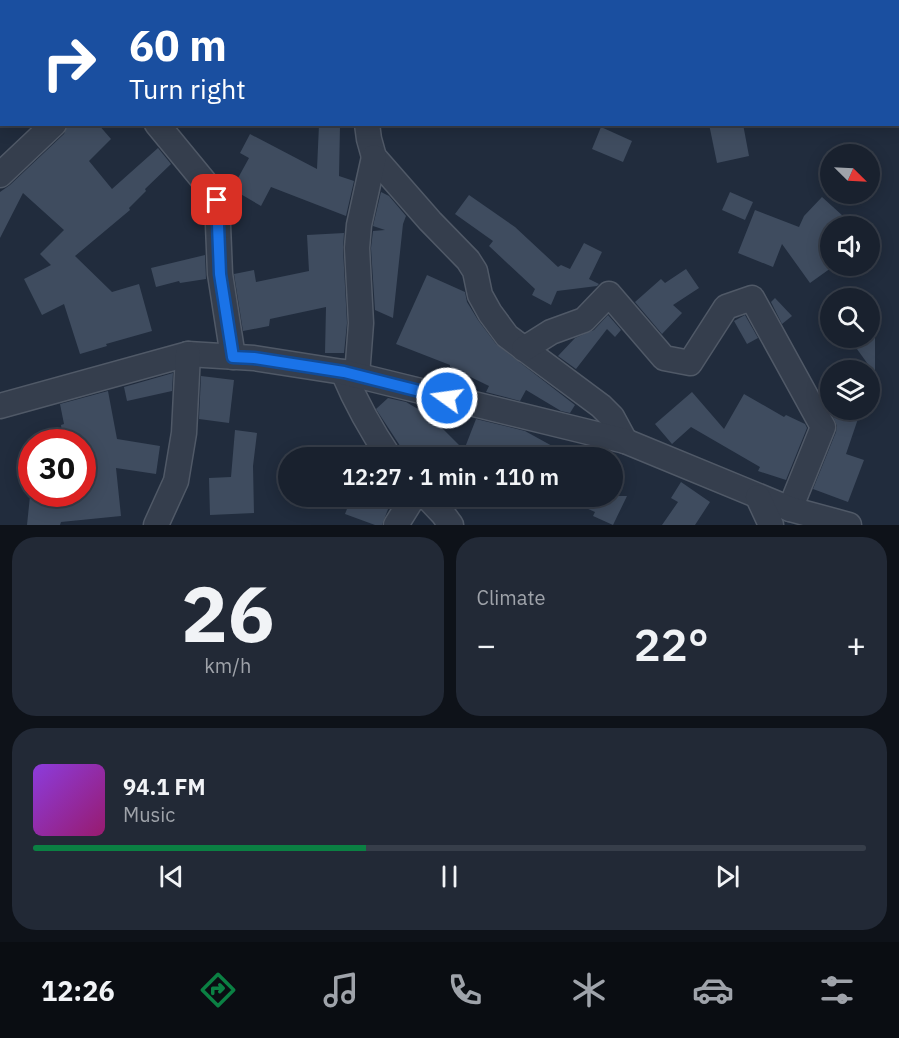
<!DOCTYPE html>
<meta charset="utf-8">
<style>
:root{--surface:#19212e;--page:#222936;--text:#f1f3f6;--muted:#9fa3aa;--line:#373e4a;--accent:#0b8043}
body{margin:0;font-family:"IBM Plex Sans",sans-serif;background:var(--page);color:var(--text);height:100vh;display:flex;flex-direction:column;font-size:22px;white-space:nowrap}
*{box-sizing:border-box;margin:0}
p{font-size:20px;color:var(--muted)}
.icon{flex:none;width:33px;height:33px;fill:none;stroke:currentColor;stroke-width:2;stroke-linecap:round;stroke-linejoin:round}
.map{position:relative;height:525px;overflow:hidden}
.panel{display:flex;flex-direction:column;gap:12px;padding:12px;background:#0e1219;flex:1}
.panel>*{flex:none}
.banner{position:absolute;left:0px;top:0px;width:900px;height:126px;box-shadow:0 3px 15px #0003,0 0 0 2px var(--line);background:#1a4fa0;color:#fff;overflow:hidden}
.needle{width:39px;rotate:114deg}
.fabs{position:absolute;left:820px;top:144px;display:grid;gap:12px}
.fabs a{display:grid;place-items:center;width:60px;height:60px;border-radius:50%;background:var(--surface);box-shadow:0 3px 15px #0003,0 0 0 2px var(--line);font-size:30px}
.speed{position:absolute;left:18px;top:429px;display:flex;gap:12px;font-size:30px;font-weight:700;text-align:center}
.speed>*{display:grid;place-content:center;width:78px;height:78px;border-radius:50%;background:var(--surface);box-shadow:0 3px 15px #0003,0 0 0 2px var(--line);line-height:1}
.speed .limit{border:9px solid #d22;background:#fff;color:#111}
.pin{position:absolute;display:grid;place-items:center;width:51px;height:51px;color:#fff;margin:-26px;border-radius:12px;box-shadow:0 3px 9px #0006}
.me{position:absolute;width:66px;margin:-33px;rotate:284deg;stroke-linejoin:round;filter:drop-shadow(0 0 4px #0008)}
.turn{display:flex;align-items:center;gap:21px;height:126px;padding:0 30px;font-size:27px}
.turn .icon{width:78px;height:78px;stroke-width:2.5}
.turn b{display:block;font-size:42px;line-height:51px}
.big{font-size:45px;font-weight:600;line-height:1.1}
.panel .card{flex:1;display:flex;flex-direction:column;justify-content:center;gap:9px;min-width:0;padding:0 21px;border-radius:24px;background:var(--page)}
.panel .dial{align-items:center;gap:0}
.dial b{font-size:78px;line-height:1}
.song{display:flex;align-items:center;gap:18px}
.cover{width:72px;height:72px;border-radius:9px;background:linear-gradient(135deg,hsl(270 70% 55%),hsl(320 70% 35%))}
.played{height:6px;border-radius:3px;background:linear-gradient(90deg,var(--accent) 40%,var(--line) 40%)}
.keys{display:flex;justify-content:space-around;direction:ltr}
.heat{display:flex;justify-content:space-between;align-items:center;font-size:33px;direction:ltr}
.panel .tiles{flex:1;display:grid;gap:12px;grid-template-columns:1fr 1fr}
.card:last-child{grid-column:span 2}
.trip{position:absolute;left:278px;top:447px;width:345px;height:60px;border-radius:30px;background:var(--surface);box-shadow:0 3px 15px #0003,0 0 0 2px var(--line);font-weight:600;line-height:60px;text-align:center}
.menu{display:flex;height:96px;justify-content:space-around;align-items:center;background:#0a0d12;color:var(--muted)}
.menu .icon{width:42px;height:42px}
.menu .current{color:var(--accent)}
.menu b{font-size:27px;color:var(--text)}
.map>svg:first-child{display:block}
</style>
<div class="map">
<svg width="899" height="525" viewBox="0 0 899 525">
<rect width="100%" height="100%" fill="#212c3d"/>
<g fill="#3f4c5f">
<path d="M 68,124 L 98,124 L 111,139 L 89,161 L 112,189 L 158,148 L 171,164 L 145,189 L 146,191 L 129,208 L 130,210 L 75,256 L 112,292 L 139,284 L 152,331 L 106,344 L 107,346 L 80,354 L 64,304 L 42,315 L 24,279 L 51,265 L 40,254 L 64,230 L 23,193 L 0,238 L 0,192 L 10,185 L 64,134 Z"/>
<path d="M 709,124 L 743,124 L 749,156 L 717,163 Z"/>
<path d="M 319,125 L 340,126 L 339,176 L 354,181 L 346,216 L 271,187 L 261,206 L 232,189 L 249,158 L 240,153 L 250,134 L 317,169 Z"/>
<path d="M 601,127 L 632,141 L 623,162 L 592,149 Z"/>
<path d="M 381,192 L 389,196 L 406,216 L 403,224 L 393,318 L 375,310 L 371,248 L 373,231 L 385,230 L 373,226 Z"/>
<path d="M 730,192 L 753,202 L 745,220 L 722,210 Z"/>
<path d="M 469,195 L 515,227 L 558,267 L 561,265 L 570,269 L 584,243 L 602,252 L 589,279 L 599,284 L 597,286 L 557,291 L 551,305 L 532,295 L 535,289 L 489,246 L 493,241 L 455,214 Z"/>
<path d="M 822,197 L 854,226 L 831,226 L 831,268 L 810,283 L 782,244 L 773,267 L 738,253 L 755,210 L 799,227 L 804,216 Z"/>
<path d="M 344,233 L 343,249 L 347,323 L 344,353 L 325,353 L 326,307 L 270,319 L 269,326 L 243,331 L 234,274 L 254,270 L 256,282 L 309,271 L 307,235 Z"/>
<path d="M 205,255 L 206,279 L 180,283 L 179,281 L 156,287 L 151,268 Z"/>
<path d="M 686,269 L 699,288 L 673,305 L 682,313 L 662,334 L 635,302 L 661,279 L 665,283 Z"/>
<path d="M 427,275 L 465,292 L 467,302 L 478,320 L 496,344 L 575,405 L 570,413 L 561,411 L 526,390 L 520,401 L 486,392 L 489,386 L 450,367 L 450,365 L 396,344 Z"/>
<path d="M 775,298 L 792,316 L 782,324 L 771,302 Z"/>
<path d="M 608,315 L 621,330 L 615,337 L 607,329 L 576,369 L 558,356 L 575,338 L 594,330 Z"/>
<path d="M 745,315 L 758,338 L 747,344 L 734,321 Z"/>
<path d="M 870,337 L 875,337 L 875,374 L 849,338 Z"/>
<path d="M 173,373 L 172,391 L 127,401 L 124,387 Z"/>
<path d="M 201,376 L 234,380 L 229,423 L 199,419 Z"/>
<path d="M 108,391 L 117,439 L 160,446 L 156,474 L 116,468 L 121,516 L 61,522 L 60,525 L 27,525 L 30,496 L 69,500 L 68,494 L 82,494 L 82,442 L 63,442 L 61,425 L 64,424 L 60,404 Z"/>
<path d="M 692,392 L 724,429 L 744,394 L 784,417 L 786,415 L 805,424 L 807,428 L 786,480 L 758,471 L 760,467 L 691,427 L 672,444 L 655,424 Z"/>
<path d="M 388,398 L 406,402 L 430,416 L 464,450 L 476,419 L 525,431 L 574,458 L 408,458 L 376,409 Z"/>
<path d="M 834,410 L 861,410 L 846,454 L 864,460 L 848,502 L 813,489 L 836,432 L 837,426 L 832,414 Z"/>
<path d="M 235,430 L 257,433 L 253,466 L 254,513 L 210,515 L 209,478 L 231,477 Z"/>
<path d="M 681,482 L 710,502 L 695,525 L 662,525 L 678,502 L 671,498 Z"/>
<path d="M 352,496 L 393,496 L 382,525 L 375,525 L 345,514 Z"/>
<path d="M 559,496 L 627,496 L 613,525 L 593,516 L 595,512 Z"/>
</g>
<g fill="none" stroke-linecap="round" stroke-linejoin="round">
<defs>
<g id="street">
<path d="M 14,0 L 16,2"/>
<path d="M 366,0 L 366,2"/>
<path d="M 256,2 L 257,0"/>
<path d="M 648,2 L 651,0"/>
<path d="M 157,124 L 212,191 L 217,200 L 220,274 L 233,357"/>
<path d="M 367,124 L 369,139 L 374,157 L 430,221 L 468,260 L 475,271 L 480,295 L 490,313 L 507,336 L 601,406 L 612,417 L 625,441"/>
<path d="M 0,175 L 54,124"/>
<path d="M 524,349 L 551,332 L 584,320 L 609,294 L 664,358 L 690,363 L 726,307 L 752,298 L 823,427 L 790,509"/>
<path d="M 343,372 C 356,403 371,430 390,458"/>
<path d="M 357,376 L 361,323 L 357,248 L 359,225 L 374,157"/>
<path d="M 0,406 L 188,354 L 254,358 L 343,372 L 625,441 L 790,509 L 849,525"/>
<path d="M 426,496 L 443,514 L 451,525"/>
<path d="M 758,497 L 771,525"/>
<path d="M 156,525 L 176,481 L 184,433 L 188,354"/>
<path d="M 396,525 L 414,496"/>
</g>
</defs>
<use href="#street" stroke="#505967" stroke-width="27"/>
<use href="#street" stroke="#353e4d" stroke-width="24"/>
</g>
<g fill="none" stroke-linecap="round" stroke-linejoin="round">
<defs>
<path id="route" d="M 217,200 L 220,274 L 233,357 L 254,358 L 344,372 L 447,398"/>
</defs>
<use href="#route" stroke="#114b97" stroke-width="15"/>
<use href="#route" stroke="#1a73e8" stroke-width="10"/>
</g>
</svg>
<div class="fabs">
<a><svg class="needle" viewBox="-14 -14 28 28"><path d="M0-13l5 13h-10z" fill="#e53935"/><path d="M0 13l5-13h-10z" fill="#9fa3aa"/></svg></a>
<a><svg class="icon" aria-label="sound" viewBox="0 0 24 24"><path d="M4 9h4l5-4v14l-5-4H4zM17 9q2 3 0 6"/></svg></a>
<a><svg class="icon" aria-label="search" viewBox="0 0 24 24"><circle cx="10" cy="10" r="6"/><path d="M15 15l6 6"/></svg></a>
<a><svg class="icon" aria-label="layers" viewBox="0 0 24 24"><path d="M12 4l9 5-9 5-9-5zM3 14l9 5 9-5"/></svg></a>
</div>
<div class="speed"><div class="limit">30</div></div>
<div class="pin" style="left:217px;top:200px;background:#d93025"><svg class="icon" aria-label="arrive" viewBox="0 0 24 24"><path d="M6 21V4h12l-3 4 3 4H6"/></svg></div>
<svg class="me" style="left:447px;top:398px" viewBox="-20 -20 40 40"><circle r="17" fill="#1a73e8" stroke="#fff" stroke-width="3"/><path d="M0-11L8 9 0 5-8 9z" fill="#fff"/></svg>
<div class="trip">12:27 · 1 min · 110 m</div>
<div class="banner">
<div class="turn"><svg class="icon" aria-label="right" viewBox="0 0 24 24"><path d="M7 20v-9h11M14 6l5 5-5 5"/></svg><div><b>60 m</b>Turn right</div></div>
</div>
</div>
<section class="panel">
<div class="tiles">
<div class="card dial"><b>26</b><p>km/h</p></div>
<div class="card"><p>Climate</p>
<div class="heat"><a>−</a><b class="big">22°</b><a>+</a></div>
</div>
<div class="card">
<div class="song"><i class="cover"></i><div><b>94.1 FM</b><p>Music</p></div></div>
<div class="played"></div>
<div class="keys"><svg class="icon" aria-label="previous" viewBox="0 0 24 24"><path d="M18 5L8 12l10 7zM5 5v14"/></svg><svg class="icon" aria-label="pause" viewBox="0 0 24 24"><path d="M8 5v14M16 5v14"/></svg><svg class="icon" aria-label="next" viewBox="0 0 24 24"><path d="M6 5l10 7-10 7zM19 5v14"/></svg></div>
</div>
</div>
</section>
<nav class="menu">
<b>12:26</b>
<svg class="icon current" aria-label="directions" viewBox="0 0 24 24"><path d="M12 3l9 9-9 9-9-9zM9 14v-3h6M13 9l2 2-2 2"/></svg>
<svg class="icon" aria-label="music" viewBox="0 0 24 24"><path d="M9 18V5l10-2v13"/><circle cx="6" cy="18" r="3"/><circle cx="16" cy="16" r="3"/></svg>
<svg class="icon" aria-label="phone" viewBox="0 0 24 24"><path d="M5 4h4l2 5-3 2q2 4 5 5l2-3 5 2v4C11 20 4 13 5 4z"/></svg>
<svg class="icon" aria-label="climate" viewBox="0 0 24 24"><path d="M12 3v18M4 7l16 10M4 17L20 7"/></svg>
<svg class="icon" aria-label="car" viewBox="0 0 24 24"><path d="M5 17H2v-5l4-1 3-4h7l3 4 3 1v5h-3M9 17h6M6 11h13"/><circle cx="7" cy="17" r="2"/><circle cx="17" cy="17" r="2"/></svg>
<svg class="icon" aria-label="filters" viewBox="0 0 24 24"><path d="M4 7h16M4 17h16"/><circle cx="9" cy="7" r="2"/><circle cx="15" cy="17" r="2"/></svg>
</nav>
